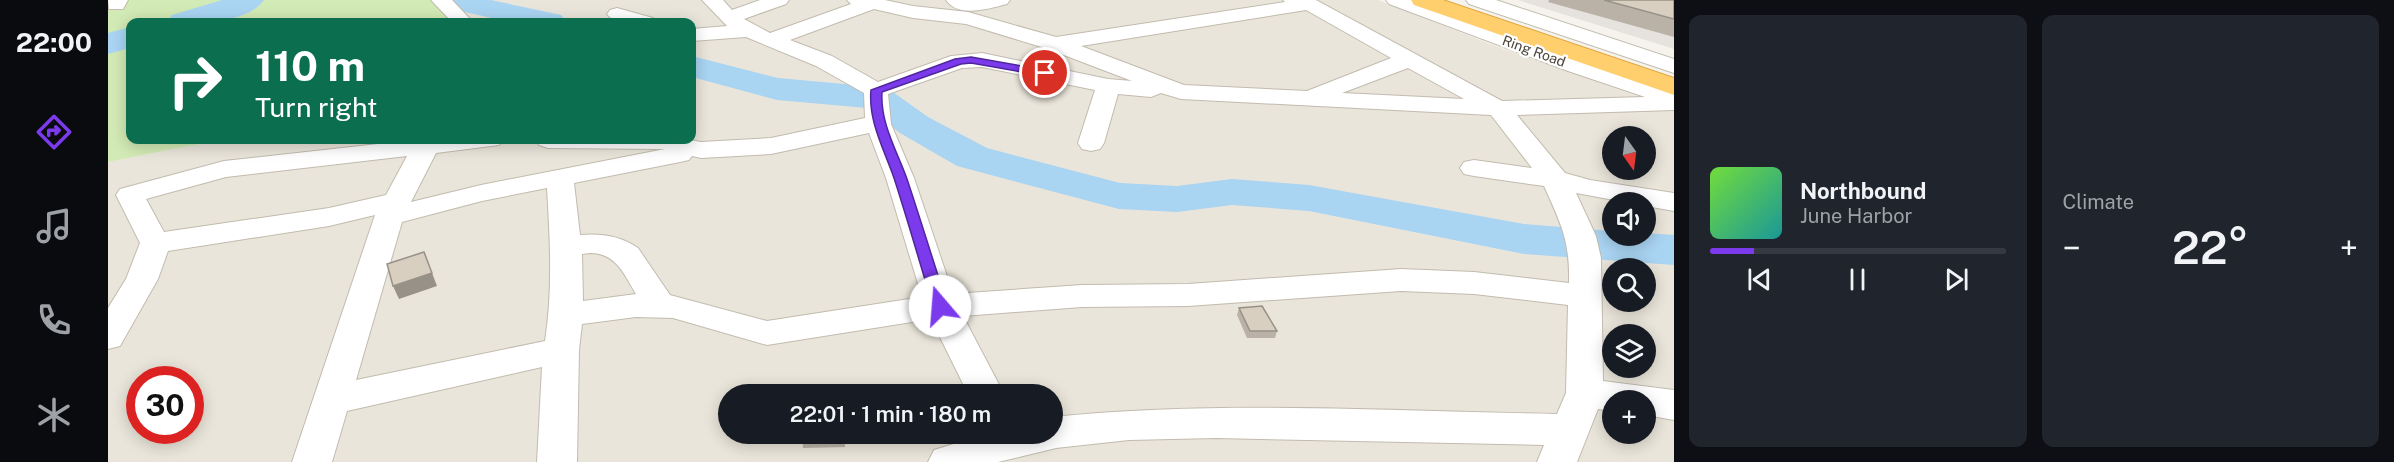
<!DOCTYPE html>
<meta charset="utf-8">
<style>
:root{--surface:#171b24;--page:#20242c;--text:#f1f3f6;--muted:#9ea1a6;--line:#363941;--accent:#7c3aed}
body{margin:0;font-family:"Public Sans",sans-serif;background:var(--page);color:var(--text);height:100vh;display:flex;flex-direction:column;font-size:22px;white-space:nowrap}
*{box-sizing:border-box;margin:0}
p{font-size:20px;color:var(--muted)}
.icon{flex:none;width:33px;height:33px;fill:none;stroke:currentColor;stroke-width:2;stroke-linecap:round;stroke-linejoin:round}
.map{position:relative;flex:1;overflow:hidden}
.sheet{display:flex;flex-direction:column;gap:15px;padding:15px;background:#0d0f14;width:720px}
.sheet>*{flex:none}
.top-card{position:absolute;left:18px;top:18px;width:570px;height:126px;border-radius:12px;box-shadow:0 3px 15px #0003;background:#0b6e4f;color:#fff;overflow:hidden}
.needle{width:39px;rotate:166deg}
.fabs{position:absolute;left:1494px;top:126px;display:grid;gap:12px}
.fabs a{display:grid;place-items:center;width:54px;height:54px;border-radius:50%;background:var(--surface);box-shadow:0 3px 15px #0003;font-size:30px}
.speed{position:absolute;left:18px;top:366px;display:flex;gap:12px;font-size:30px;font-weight:700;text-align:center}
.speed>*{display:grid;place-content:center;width:78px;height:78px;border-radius:50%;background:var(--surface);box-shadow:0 3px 15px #0003;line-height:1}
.speed .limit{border:9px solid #d22;background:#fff;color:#111}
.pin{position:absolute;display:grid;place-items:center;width:51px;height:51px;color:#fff;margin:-26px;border:3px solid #fff;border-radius:50%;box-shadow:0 2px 6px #0007}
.me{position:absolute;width:66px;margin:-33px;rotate:342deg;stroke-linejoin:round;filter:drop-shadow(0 0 4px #0008)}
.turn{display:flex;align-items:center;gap:21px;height:126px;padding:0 30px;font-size:27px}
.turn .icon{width:78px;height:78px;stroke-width:2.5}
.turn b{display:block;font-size:42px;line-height:51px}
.big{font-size:45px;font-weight:600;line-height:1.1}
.sheet .tile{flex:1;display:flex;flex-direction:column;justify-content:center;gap:9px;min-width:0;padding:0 21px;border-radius:12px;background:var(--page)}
.song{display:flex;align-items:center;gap:18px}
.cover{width:72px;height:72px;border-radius:9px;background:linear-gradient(135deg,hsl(100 70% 55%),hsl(180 70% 35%))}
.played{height:6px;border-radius:3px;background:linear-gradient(90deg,var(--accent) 15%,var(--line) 15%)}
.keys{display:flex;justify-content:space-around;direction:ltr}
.heat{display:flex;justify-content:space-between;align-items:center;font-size:33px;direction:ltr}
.sheet .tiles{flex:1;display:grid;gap:15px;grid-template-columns:repeat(2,1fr)}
.trip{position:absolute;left:610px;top:384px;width:345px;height:60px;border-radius:30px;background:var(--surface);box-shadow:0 3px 15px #0003;font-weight:600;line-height:60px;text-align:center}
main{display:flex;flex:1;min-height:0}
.menu{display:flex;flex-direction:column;width:108px;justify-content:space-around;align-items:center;background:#090b0e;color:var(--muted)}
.menu .icon{width:42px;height:42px}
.menu .on{color:var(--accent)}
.menu b{font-size:27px;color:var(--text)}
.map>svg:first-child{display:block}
</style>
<main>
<nav class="menu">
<b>22:00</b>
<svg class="icon on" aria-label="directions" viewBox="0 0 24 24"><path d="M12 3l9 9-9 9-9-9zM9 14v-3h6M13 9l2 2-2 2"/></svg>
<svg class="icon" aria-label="music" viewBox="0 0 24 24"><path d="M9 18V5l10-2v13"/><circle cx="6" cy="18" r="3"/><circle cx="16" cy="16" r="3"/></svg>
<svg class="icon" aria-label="phone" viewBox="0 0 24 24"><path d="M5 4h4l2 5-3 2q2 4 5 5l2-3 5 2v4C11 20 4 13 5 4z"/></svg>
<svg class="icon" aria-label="climate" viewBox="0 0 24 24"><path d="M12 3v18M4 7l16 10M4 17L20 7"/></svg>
</nav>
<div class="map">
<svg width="1566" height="462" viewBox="0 0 1566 462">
<rect width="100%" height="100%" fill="#f6f3ec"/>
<path fill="#eae5da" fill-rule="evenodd" d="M 331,0 L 1270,0 L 1382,44 L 1566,109 L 1566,462 L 0,462 L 0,162 L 111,140 L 584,140 L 584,22 L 347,22 ZM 1504,136 L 1538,136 L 1538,170 L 1504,170 ZM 1504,202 L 1538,202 L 1538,236 L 1504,236 ZM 1504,268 L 1538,268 L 1538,302 L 1504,302 ZM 1504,334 L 1538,334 L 1538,368 L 1504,368 ZM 32,380 L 82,380 L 82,430 L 32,430 ZM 621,394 L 945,394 L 945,434 L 621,434 ZM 1504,400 L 1538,400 L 1538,434 L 1504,434 Z"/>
<path fill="#e6e2dd" d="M 1410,0 L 1566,0 L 1566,49 Z"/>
<path fill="#d2eab5" d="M 5,0 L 331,0 L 347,22 L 22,22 L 22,140 L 111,140 L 0,162 L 0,8 Z"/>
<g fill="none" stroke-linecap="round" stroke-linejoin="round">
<g fill="#a9d4f2" fill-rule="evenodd">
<path d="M 114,0 L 156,0 C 139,24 85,25 59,22 L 64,15 Z"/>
<path d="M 345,0 L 383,0 L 453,15 L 458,22 L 401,22 L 348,10 L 344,4 Z"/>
<path d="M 22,27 L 22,48 L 0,54 L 0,33 Z"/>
<path d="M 584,56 L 670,78 L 769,87 L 782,90 L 820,117 L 879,148 L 1012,183 L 1069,186 L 1124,179 L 1201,185 L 1416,224 L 1504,231 L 1504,236 L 1538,236 L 1538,233 L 1566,235 L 1566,265 L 1416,254 L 1201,211 L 1124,205 L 1069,212 L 1011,209 L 849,166 L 792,133 L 759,108 L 669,100 L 584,77 Z"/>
</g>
<defs>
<g id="minor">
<path d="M 0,0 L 20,0 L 15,9 L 1,9 Z"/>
<path d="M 323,0 L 344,0 L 365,22 L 344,22 Z"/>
<path d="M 594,0 L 615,0 L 624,10 L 652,0 L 681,0 L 678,4 L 636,19 L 662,33 L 743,4 L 739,0 L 777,0 L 805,6 L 860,12 L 948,37 L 1177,2 L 1175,0 L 1208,0 L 1394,101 L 1537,97 L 1460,71 L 1281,4 L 1278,0 L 1306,0 L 1476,61 L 1566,90 L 1566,110 L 1409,115 L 1457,173 L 1482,180 L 1566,193 L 1566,211 L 1538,206 L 1538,202 L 1517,202 L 1468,193 L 1488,236 L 1493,258 L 1495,381 L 1566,390 L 1566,420 L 1538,415 L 1538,400 L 1504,400 L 1504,411 L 1490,409 L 1469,462 L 1429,462 L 1436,445 L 1108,438 L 1021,440 L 948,448 L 890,462 L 820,462 L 826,450 L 878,434 L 945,434 L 945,417 C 1112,400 1281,411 1449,414 L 1458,393 L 1460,305 L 1366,294 L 1293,291 L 1080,306 L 974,307 L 855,316 L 896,394 L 860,394 L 823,319 L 659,345 L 565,318 L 528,317 L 474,324 L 471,350 L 469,462 L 429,462 L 434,367 L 239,411 L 224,462 L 184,462 L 267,215 L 221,226 L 60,251 L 50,279 L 12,346 L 0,349 L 0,308 L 18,279 L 32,243 L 8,195 L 12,189 L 116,161 L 306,140 L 395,140 L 391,145 L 328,153 L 303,202 L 373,185 L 557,149 L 440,148 L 431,145 L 427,140 L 582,140 L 593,142 L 663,138 L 757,118 L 756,93 L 708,66 L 638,37 L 584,41 L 584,29 L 619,26 ZM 766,9 L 805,18 L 858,24 L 940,49 L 1024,81 L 1000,79 L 874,53 L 843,56 L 770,82 L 724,56 L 682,40 ZM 1198,10 L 1283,58 L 1199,91 L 1076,85 L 973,46 ZM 874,67 L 987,90 L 970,143 L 974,149 L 983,151 L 992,149 L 996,143 L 1010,94 L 1043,97 L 1053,93 L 1073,99 L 1383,115 L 1424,168 L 1366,160 L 1356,162 L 1352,168 L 1356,174 L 1366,176 L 1436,186 C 1453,224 1462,240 1461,283 L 1366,272 L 1293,269 L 1080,284 L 974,285 L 845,294 L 806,178 L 783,124 L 780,94 L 854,68 ZM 1300,68 L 1356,99 L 1234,93 ZM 761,133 L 778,178 L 814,297 L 659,321 L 562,295 L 530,248 C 513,236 493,233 472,235 L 466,183 L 572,162 L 581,160 L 584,156 L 593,158 L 663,154 ZM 299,156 L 278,195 L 221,208 L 56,232 L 38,199 L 118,177 ZM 439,188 C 442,239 445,290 437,341 L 248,380 L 294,222 L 374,201 ZM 482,253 C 508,253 516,274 528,294 L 475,301 L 474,254 Z"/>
<path d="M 838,0 L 902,0 L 899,4 C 880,9 850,18 838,0 Z"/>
<path d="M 1358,0 L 1388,0 L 1566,59 L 1566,73 L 1361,4 Z"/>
<path d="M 509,8 L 545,18 L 548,22 C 535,23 508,27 499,14 L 502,10 Z"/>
</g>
<path id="highway" d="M 1303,0 L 1335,0 L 1566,78 L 1566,95 L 1306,5 Z"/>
</defs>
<use href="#minor" stroke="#c2bbae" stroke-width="2"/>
<use href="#highway" stroke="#e0a43c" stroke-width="2"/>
<use href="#minor" fill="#fff" fill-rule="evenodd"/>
<use href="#highway" fill="#ffcf6e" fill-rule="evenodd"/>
</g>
<g fill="#bab2a6">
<path d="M 1441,0 L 1566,0 L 1566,37 L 1440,2 Z"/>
<path d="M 1131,308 L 1169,331 L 1167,338 L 1139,338 L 1129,315 Z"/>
<path d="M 694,434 L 737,434 L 737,447 L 695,448 Z"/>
</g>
<path fill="#979187" d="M 316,252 L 329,286 L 291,299 L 285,286 Z"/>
<g fill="#d8cfc1" stroke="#979187" stroke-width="1.5">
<path d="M 1496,0 L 1566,0 L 1566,19 Z"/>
<path d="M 316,252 L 324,273 L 285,286 L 279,264 Z"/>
<path d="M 1154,306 L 1169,331 L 1142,331 L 1131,308 Z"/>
<path d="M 694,434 L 737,434 L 694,436 Z"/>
</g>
<path fill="#7c3aed" stroke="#51269a" stroke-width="1.5" d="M 863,57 L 937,70 L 942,73 L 937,76 L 863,63 L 853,64 L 774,92 C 772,123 789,151 799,179 C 813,221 826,264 840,306 L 832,312 L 825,306 C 812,264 800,221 786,178 C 776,149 760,121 763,90 L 847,59 Z"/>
<g text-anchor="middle" stroke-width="4.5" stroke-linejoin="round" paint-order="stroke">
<g font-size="14" fill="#4b4439" stroke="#fff">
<text transform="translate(1426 51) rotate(20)" y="5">Ring Road</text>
</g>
</g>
</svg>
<div class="fabs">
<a><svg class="needle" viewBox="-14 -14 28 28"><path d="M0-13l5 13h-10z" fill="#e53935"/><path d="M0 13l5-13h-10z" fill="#9ea1a6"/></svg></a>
<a><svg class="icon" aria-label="sound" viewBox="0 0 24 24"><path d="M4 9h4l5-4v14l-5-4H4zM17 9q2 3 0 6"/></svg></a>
<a><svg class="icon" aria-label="search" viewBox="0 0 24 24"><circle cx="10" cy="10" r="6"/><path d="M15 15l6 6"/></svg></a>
<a><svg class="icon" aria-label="layers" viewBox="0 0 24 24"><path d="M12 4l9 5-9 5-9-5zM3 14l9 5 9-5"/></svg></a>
<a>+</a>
</div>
<div class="speed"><div class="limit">30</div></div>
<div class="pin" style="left:937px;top:73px;background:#d93025"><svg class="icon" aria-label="arrive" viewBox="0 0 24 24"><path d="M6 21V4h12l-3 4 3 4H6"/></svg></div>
<svg class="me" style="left:832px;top:306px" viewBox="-20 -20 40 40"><circle r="19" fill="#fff"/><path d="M0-13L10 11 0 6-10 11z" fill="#7c3aed"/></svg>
<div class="trip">22:01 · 1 min · 180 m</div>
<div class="top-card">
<div class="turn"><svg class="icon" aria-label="right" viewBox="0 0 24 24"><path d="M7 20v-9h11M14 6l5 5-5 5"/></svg><div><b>110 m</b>Turn right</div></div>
</div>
</div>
<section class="sheet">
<div class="tiles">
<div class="tile">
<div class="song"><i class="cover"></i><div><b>Northbound</b><p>June Harbor</p></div></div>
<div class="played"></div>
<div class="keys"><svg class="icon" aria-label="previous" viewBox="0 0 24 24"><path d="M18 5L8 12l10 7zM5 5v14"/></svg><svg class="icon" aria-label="pause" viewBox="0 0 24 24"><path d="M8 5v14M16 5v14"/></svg><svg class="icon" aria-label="next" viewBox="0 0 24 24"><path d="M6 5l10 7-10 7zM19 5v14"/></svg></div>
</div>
<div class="tile"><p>Climate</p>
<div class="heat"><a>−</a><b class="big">22°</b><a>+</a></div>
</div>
</div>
</section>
</main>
